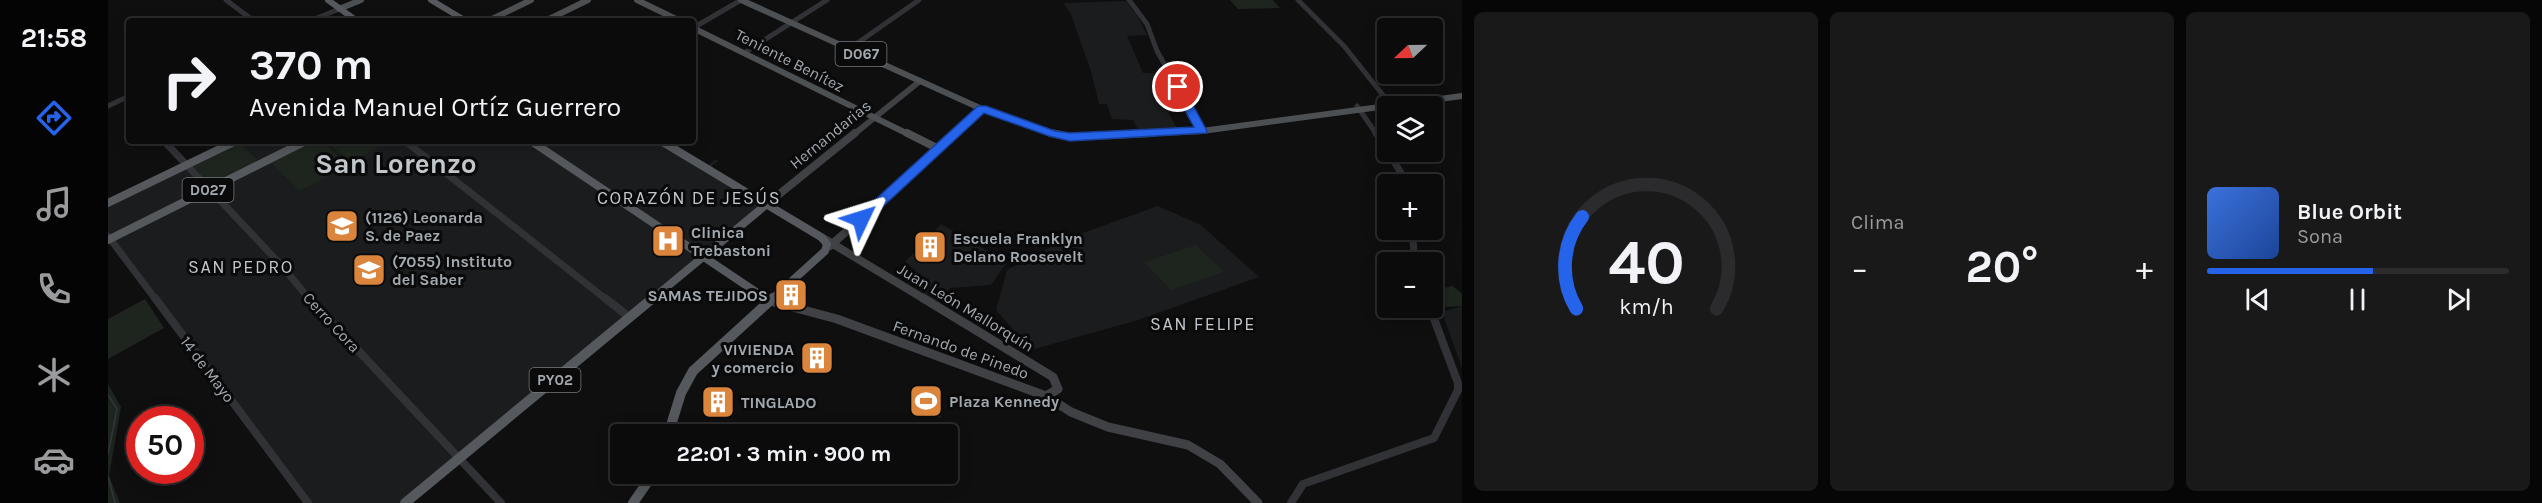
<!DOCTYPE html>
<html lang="es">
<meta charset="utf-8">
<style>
:root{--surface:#0b0b0c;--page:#19191a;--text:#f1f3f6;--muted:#9a9b9d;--line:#2b2b2d;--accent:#2563eb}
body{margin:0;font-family:Karla,sans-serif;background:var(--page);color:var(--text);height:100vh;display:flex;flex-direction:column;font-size:22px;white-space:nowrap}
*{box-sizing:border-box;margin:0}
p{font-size:20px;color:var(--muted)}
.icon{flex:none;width:33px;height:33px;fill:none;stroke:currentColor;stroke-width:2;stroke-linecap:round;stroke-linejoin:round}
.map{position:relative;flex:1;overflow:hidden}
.side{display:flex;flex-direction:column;gap:12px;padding:12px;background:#060607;width:1080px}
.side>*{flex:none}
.guide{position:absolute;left:18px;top:18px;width:570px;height:126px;border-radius:6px;box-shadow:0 3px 15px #0003,0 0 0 2px var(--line);background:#0b0b0c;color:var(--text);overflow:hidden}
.needle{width:39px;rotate:248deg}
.controls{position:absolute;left:1269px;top:18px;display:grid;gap:12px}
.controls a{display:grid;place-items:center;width:66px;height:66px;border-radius:6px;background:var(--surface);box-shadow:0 3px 15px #0003,0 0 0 2px var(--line);font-size:30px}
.speed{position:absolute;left:18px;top:406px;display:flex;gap:12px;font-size:30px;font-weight:700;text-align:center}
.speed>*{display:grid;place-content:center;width:78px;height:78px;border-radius:50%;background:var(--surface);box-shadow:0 3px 15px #0003,0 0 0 2px var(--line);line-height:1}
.speed .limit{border:9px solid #d22;background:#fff;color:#111}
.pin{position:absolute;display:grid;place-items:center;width:51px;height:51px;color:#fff;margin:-26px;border:3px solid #fff;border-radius:50%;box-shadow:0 2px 6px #0007}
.me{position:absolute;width:66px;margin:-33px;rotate:49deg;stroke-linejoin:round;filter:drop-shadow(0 0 4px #0008)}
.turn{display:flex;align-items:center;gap:21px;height:126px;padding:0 24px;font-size:27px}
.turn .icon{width:78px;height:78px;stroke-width:2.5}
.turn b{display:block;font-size:42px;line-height:51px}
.big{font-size:45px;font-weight:700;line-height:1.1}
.side .widget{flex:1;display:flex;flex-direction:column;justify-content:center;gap:9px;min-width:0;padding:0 21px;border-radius:9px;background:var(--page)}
.side .dial{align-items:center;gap:0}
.dial svg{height:156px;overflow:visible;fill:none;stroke:var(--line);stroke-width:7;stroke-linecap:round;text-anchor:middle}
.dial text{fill:var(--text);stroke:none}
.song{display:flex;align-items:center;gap:18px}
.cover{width:72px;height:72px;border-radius:9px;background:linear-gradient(135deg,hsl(220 70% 55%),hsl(220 70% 35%))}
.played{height:6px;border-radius:3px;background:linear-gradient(90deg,var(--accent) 55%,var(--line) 55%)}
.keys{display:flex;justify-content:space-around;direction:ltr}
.heat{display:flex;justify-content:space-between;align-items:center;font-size:33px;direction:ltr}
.side .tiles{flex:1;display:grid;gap:12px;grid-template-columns:repeat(3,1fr)}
.trip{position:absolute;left:502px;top:424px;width:348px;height:60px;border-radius:6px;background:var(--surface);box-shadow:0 3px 15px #0003,0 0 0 2px var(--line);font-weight:700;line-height:60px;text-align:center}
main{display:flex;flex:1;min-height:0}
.tab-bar{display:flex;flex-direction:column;width:108px;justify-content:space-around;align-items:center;background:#040405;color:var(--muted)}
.tab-bar .icon{width:42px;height:42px}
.tab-bar .current{color:var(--accent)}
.tab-bar b{font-size:27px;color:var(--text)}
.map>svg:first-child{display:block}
</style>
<main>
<nav class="tab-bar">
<b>21:58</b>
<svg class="icon current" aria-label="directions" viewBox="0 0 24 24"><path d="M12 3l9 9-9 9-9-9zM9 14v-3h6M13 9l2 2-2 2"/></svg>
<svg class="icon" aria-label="music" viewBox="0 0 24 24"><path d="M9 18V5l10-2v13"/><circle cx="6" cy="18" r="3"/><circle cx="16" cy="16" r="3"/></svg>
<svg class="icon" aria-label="phone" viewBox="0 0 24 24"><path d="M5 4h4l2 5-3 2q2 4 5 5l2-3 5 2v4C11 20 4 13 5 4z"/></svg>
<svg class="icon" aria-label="climate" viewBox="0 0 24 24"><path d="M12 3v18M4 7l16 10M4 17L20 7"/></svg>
<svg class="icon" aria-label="car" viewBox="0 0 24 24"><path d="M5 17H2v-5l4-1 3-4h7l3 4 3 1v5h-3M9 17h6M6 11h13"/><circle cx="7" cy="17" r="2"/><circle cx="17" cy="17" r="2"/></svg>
</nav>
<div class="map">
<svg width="1354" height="503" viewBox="0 0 1354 503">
<rect width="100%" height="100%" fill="#0f0f10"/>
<g fill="#1b1c1d">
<path d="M 1018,1 L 1031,19 L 1039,35 L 1019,36 L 1035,73 L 1056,73 L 1067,88 L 1047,89 L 1052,99 L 1073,98 L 1081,112 L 1060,112 L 1068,127 L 1030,129 L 1025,120 L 1004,119 L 999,104 L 991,104 L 983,71 L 962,12 L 955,3 Z"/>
<path d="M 128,141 L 560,141 L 600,165 L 608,159 L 610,161 L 602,167 L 663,203 L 303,503 L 198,503 L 0,237 L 0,202 Z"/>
<path d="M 1050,206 L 1093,225 L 1151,277 L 1030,320 L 923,350 L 888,310 L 899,270 L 958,239 Z"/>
<path d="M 833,224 L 899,262 L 883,285 L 842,288 L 829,301 L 797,281 L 807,270 L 797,262 Z"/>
<path d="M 1354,306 L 1354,368 L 1334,312 Z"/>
</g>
<g fill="#1e241e">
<path d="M 1122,0 L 1165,0 L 1172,8 L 1130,9 Z"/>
<path d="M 202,141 L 214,141 L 240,165 L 192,191 L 161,161 Z"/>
<path d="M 217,141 L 278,141 L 279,142 L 243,162 Z"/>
<path d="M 131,143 L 152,162 L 103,186 L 85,165 Z"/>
<path d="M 1088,245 L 1116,272 L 1063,290 L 1036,262 Z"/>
<path d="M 1345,286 L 1354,294 L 1354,306 L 1337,307 L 1325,290 Z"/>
<path d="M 37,299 L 56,328 L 0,359 L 0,319 Z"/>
<path d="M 0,384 L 13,407 L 1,476 L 12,503 L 0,503 Z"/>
<path d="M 826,385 L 833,417 L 809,417 L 804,386 Z"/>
</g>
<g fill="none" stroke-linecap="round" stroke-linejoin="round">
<g stroke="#2e383b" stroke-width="1.5">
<path d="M 0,395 L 9,409 L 0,454"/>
<path d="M 0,476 L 7,503"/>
</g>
<g stroke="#313235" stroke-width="5">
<path d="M 118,0 L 146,21"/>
<path d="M 1021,0 L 1039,24 L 1049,51 L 1094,131"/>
<path d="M 1190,0 L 1236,46 L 1282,104"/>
<path d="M 202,21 L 231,9"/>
<path d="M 585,28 L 633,0"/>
<path d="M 741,49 L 811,0"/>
<path d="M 636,53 L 719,0"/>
<path d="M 0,106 L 21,96"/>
<path d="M 1249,106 L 1269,135"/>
</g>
<g stroke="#313235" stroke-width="7">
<path d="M 1268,133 L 1280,151"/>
<path d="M 56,141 L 174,266 L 202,300"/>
<path d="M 297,141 L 499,300"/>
<path d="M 1280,152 L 1300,184"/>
<path d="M 1304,230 L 1307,262"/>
<path d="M 0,236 L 48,300"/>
</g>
<g stroke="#313235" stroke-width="8">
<path d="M 47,298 L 200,503"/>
<path d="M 201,298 L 393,503"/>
<path d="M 497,298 L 521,317"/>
<path d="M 1183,503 L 1195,484 L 1326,438 L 1350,390 L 1350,383 L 1322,308"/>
</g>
<path stroke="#3f4144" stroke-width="6" d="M 745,135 L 812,81"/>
<g stroke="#3f4144" stroke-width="8">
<path d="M 659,204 L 747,133"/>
<path d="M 715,238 L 818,300"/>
<path d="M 722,246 L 831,149"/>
</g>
<g stroke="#3f4144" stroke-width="9">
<path d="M 815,298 L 945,377 L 950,389 L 938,396"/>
<path d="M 662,301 L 729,319 L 938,396 L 963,412 L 1000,427 L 1080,445 L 1112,464 L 1150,503"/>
</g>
<g stroke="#4d5053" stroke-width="6">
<path d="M 529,0 L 572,21"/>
<path d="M 633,0 L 874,109 L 949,135"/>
<path d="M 231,9 L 253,0"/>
<path d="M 380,21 L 423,0"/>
<path d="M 437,21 L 480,0"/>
<path d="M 585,28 L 802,135"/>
<path d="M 846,135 L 874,109"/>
<path d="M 1012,135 L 1094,131 L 1354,96"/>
</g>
<g stroke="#4d5053" stroke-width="8">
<path d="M 799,133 L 831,149 L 848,133"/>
<path d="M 943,133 L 962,137 L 1045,133"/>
</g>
<g stroke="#55585c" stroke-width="6">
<path d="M 220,0 L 249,21"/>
<path d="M 323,0 L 358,21"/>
</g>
<g stroke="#55585c" stroke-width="8">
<path d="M 423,141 L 660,300"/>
<path d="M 553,141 L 713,237 L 719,244 L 717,251 L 663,300"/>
<path d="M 0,203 L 128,141"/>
<path d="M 0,240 L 198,141"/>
<path d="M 543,300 L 659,204"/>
</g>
<g stroke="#55585c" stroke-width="10">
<path d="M 658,298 L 662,301"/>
<path d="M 560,435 L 573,393 L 585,371 L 665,298"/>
<path d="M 297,503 L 545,298"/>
<path d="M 525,503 L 545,474"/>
</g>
</g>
<path fill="#2563eb" stroke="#184099" stroke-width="1.5" d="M 1070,84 L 1075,87 L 1099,131 L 1098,133 L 962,141 L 941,136 L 876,113 L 757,223 L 748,223 L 746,219 L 870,106 L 878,106 L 947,131 L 962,133 L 1086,127 L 1064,87 Z"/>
<defs>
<symbol id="school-square" viewBox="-11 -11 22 22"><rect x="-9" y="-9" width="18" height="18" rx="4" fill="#db843c" stroke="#0a0a0b"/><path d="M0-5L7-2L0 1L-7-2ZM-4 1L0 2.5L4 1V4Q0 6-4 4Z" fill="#fff"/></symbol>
<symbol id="hospital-square" viewBox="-11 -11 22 22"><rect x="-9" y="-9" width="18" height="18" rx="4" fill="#db843c" stroke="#0a0a0b"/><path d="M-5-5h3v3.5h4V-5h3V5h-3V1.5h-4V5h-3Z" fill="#fff"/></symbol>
<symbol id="building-square" viewBox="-11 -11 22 22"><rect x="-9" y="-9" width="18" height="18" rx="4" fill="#db843c" stroke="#0a0a0b"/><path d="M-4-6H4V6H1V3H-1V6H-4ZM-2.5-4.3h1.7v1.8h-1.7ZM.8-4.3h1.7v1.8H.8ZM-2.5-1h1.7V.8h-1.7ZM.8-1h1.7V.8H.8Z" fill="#fff"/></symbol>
<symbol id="stadium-square" viewBox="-11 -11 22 22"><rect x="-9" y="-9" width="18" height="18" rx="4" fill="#db843c" stroke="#0a0a0b"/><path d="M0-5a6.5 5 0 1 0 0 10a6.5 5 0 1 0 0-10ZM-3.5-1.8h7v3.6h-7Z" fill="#fff"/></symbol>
</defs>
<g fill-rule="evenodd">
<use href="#school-square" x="215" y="207" width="38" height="38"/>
<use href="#hospital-square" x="541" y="222" width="38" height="38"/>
<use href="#building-square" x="803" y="228" width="38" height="38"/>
<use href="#school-square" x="242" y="251" width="38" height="38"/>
<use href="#building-square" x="664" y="276" width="38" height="38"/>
<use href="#building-square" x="690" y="339" width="38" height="38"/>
<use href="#stadium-square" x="799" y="382" width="38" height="38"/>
<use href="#building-square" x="591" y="383" width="38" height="38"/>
</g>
<g text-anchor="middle" stroke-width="6" stroke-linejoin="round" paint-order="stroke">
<g fill="#0a0a0b" stroke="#74797e" stroke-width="1.5">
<rect x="727.5" y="42" width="51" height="24" rx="4.5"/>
<rect x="74.5" y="178" width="51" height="24" rx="4.5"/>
<rect x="421.5" y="368" width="51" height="24" rx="4.5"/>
</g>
<g font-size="15" font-weight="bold" fill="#a2a9af">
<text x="753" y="59">D067</text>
<text x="100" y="195">D027</text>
<text x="447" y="385">PY02</text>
</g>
<g font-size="16" fill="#a2a9af" stroke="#0a0a0b">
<text transform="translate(682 60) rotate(27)" y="6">Teniente Benítez</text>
<text transform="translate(722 134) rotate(-39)" y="6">Hernandarias</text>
<text transform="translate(858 307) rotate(31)" y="6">Juan León Mallorquín</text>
<text transform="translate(224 322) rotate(47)" y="6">Cerro Cora</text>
<text transform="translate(853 349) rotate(20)" y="6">Fernando de Pinedo</text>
<text transform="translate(100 369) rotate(53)" y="6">14 de Mayo</text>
</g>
<g font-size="16" font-weight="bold" fill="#a2a9af" stroke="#0a0a0b" text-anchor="start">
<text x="257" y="223">(1126) Leonarda<tspan x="257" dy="18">S. de Paez</tspan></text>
<text x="583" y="238">Clinica<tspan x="583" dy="18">Trebastoni</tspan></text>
<text x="845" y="244">Escuela Franklyn<tspan x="845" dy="18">Delano Roosevelt</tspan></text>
<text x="284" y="267">(7055) Instituto<tspan x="284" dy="18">del Saber</tspan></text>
<text x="660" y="301" text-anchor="end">SAMAS TEJIDOS</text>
<text x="686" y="355" text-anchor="end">VIVIENDA<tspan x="686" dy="18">y comercio</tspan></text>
<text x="841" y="407">Plaza Kennedy</text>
<text x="633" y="408">TINGLADO</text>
</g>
<g font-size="18" letter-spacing="1.5" fill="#c2c7cc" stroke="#0a0a0b">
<text x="581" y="204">CORAZÓN DE JESÚS</text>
<text x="133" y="273">SAN PEDRO</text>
<text x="1095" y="330">SAN FELIPE</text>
</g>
<g font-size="28" font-weight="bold" fill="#c2c7cc" stroke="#0a0a0b">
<text x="288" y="173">San Lorenzo</text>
</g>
</g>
</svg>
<div class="controls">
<a><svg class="needle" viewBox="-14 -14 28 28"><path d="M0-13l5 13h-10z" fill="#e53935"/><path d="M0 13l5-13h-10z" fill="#9a9b9d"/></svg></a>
<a><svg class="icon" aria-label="layers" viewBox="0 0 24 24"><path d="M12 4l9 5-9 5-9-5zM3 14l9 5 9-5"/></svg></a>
<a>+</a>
<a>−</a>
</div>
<div class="speed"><div class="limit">50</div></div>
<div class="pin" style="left:1070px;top:87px;background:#d93025"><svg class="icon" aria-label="arrive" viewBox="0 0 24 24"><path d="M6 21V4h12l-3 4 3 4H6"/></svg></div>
<svg class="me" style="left:753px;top:219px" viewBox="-20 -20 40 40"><path d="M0-17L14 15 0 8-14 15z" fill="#2563eb" stroke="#fff" stroke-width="4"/></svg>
<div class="trip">22:01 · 3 min · 900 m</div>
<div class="guide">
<div class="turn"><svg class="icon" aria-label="right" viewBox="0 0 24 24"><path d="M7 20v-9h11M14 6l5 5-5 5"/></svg><div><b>370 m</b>Avenida Manuel Ortíz Guerrero</div></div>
</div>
</div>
<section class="side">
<div class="tiles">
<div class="widget dial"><svg viewBox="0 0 100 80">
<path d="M14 69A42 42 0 1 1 86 69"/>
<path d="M14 69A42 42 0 0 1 17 22" stroke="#2563eb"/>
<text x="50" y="56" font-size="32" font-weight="700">40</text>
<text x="50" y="72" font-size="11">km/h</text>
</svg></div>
<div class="widget"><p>Clima</p>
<div class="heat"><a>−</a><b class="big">20°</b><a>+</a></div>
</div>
<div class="widget">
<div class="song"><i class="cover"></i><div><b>Blue Orbit</b><p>Sona</p></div></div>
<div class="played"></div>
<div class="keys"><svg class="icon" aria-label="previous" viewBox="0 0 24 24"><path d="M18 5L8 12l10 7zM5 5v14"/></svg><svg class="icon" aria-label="pause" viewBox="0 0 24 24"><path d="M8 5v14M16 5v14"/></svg><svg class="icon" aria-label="next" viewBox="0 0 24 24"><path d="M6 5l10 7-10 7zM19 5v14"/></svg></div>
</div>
</div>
</section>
</main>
